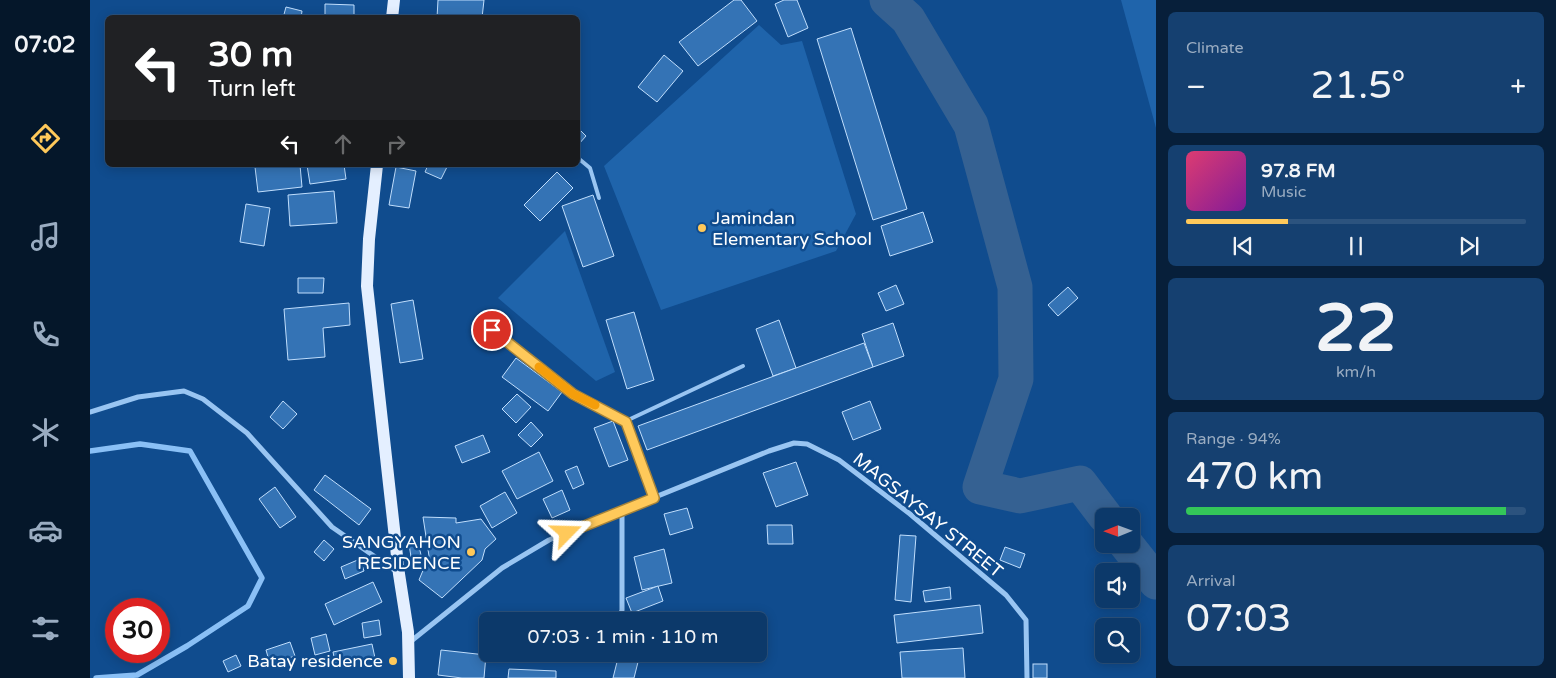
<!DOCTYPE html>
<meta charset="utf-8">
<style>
:root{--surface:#0c396a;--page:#154070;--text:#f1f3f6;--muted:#9aacc1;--line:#2c537e;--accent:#ffc95a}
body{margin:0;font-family:"Varela Round",sans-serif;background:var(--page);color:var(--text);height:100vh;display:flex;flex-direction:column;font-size:19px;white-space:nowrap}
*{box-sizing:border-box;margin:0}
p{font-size:16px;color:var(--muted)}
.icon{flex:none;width:28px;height:28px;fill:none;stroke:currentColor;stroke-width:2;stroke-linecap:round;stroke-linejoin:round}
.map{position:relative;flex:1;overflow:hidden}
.panel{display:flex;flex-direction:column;gap:12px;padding:12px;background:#071f3a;width:400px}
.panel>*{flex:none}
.guide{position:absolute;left:15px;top:15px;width:475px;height:152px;border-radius:8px;box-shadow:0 2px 12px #0003,0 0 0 1px var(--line);background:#202124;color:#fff;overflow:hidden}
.needle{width:32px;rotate:269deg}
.tools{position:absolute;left:1005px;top:508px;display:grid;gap:10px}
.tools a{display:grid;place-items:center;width:45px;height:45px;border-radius:8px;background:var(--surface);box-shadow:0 2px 12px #0003,0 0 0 1px var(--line);font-size:25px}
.speed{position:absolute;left:15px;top:598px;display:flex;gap:10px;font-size:25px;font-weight:700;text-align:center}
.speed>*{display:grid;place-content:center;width:65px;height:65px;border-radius:50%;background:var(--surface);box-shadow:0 2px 12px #0003,0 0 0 1px var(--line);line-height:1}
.speed .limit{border:8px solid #d22;background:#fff;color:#111}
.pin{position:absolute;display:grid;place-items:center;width:42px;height:42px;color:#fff;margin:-21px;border:2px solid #fff;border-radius:50%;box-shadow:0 1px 5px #0007}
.me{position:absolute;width:55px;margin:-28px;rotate:68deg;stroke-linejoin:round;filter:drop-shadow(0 0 4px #0008)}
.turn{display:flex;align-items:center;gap:18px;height:105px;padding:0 20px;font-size:22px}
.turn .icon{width:65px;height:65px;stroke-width:2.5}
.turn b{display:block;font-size:35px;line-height:42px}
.lanes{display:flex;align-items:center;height:48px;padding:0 20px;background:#0003;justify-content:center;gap:25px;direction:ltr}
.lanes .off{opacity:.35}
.big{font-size:38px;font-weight:600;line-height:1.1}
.panel .widget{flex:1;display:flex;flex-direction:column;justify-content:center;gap:8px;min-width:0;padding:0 18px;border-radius:8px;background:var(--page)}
.panel .dial{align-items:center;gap:0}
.dial b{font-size:65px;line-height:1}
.song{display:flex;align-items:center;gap:15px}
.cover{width:60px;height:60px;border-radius:8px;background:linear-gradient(135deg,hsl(340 70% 55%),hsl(290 70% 35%))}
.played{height:5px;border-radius:2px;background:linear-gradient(90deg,var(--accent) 30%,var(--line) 30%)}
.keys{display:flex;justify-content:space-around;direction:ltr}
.heat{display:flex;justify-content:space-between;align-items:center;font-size:28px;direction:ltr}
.charge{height:8px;border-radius:4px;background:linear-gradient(90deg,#34c759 94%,var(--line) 0)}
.trip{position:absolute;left:389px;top:612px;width:288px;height:50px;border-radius:8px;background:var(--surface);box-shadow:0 2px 12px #0003,0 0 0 1px var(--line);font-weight:600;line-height:50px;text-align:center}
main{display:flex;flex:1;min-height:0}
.dock{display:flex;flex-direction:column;width:90px;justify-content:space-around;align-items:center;background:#05172a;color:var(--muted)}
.dock .icon{width:35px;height:35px}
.dock .on{color:var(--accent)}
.dock b{font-size:22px;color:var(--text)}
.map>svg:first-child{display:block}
</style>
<main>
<nav class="dock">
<b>07:02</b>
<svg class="icon on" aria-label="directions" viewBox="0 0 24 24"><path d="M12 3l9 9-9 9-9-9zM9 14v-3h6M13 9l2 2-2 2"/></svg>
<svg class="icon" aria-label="music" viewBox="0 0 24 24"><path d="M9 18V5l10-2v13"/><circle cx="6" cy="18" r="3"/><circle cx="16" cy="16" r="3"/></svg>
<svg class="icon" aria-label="phone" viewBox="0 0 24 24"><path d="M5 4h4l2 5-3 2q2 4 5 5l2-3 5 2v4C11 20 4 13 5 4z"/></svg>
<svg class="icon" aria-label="climate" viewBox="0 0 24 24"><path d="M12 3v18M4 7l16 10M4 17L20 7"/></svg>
<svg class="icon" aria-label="car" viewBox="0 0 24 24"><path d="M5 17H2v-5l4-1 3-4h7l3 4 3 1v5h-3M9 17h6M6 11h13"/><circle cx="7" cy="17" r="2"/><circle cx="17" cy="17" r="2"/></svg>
<svg class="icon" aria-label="filters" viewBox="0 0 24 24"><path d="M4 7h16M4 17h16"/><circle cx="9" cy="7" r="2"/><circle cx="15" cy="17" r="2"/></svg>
</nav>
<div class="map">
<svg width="1066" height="678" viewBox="0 0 1066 678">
<rect width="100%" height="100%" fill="#104c8e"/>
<g fill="#1f64ab">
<path d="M 1031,0 L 1066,0 L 1066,128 Z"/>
<path d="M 669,25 L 691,45 L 712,41 L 766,214 L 746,251 L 571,310 L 514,166 Z"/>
<path d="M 475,231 L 525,372 L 506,381 L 408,298 Z"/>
</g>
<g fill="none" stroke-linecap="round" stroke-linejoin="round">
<path stroke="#8ac0f6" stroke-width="5.5" d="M 0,451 L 50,444 L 100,451 L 172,578 L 158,606 L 97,646 L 47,675 L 6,678"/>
<g stroke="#356192" stroke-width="35">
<path d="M 797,0 L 818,19 L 881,125 L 925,287 L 926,379 L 890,487 L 930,496 L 990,483 L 1015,516"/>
<path d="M 1036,544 L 1066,582"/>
</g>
</g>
<g fill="#3473b5" stroke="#c0defd">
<path d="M 348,0 L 394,0 L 392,18 L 347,18 Z"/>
<path d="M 644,0 L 651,0 L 667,21 L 608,66 L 589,42 Z"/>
<path d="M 694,0 L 707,0 L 718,28 L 698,37 L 685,4 Z"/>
<path d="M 235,4 L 264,5 L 264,18 L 235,18 Z"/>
<path d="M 196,7 L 212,11 L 211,18 L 193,18 Z"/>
<path d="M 761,28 L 817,209 L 783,220 L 727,39 Z"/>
<path d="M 574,55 L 593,71 L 567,102 L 548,87 Z"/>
<path d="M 488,128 L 496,136 L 488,145 Z"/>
<path d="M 183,165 L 210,165 L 212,187 L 168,192 L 165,167 Z"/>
<path d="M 217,165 L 254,165 L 256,179 L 220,184 Z"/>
<path d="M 338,165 L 358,165 L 351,179 L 335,172 Z"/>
<path d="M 306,167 L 326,171 L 319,208 L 299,205 Z"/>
<path d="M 467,172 L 483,188 L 450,221 L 434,205 Z"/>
<path d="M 244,191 L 247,223 L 200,226 L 198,195 Z"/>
<path d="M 503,195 L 524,256 L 493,267 L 472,206 Z"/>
<path d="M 156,204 L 180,208 L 174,246 L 150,242 Z"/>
<path d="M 833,212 L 843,242 L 800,256 L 791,226 Z"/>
<path d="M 208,278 L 234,278 L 233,293 L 208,293 Z"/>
<path d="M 806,285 L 814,304 L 796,311 L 788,293 Z"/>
<path d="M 978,287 L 988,298 L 968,316 L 958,305 Z"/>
<path d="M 323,300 L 333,359 L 310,363 L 301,304 Z"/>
<path d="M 259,303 L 260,325 L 233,328 L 235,357 L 198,360 L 194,309 Z"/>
<path d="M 544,312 L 564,380 L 537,389 L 516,320 Z"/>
<path d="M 689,320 L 706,368 L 683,376 L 666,329 Z"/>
<path d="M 803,323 L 814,356 L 783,367 L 772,334 Z"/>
<path d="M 774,343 L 783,367 L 557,450 L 548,426 Z"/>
<path d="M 426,358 L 472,392 L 458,411 L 412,377 Z"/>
<path d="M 427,394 L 441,407 L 426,423 L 412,409 Z"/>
<path d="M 193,401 L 207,414 L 193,429 L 180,417 Z"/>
<path d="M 780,401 L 791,429 L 763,440 L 752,412 Z"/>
<path d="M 523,421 L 538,460 L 519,467 L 504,428 Z"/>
<path d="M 441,422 L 453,435 L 441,447 L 428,435 Z"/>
<path d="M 393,435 L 400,452 L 372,463 L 365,446 Z"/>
<path d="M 449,452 L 463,481 L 427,499 L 412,471 Z"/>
<path d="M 706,462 L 718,495 L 686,507 L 673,473 Z"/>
<path d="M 487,466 L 494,484 L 483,489 L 475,471 Z"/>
<path d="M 235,475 L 281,509 L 269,525 L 224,490 Z"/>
<path d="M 185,487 L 206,517 L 190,528 L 169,499 Z"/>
<path d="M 472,490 L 480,510 L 462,518 L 453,499 Z"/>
<path d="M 415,492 L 427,513 L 402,528 L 390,506 Z"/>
<path d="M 597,508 L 603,528 L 580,535 L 574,514 Z"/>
<path d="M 333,517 L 366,518 L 366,523 L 391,519 L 406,539 L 395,549 L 392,560 L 352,598 L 329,580 L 339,556 Z"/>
<path d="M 677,525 L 702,525 L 703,544 L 678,544 Z"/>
<path d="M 810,535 L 826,536 L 821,602 L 805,600 Z"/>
<path d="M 234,540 L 244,549 L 234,561 L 224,552 Z"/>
<path d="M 328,542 L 331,555 L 321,557 L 319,544 Z"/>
<path d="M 915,547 L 935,554 L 930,568 L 910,560 Z"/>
<path d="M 574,549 L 582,583 L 552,590 L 544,557 Z"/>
<path d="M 270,559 L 274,571 L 255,579 L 251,567 Z"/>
<path d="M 283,582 L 292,602 L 244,625 L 235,604 Z"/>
<path d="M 568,586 L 573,601 L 542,613 L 536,598 Z"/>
<path d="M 860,587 L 861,599 L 835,602 L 833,591 Z"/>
<path d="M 890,605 L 893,633 L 807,643 L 804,615 Z"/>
<path d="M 289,620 L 291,635 L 274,638 L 272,623 Z"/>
<path d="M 236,634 L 240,651 L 225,655 L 221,638 Z"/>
<path d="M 200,642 L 205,656 L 180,664 L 176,650 Z"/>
<path d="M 282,644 L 285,658 L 246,666 L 243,652 Z"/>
<path d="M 873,648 L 875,678 L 812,678 L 810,652 Z"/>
<path d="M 351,650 L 396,655 L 394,678 L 372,678 L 348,675 Z"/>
<path d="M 529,654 L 550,654 L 544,678 L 523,678 Z"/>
<path d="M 146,655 L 151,666 L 138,672 L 133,661 Z"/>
<rect x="943" y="664" width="14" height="14"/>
<path d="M 419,669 L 466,671 L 466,678 L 418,678 Z"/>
</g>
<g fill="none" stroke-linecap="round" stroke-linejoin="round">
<g stroke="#99c5f2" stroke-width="4">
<path d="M 488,158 L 500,168 L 509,198"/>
<path d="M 402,330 L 483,393 L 536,421"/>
<path d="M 564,498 L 536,421 L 653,366"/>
</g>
<g stroke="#99c5f2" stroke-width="5">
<path d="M 0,412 L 48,397 L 94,391 L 113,399 L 157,433 L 242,527 L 307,572"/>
<path d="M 529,621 L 532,610 L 532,511"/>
<path d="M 320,642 L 412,568 L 459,540 L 679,451 L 704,443 L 717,444 L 749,460 L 820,514 L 916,595 L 936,620 L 937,678"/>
<path d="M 519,660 L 521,654"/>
</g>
<g stroke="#e4efff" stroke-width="12">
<path d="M 302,18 L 304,0"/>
<path d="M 287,165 L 279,239 L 277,286 L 309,574 L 318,632 L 319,678"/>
</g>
</g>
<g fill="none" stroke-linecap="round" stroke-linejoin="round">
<defs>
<path id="route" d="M 402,330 L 483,394 L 536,422 L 564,498 L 477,533"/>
</defs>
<use href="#route" stroke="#a6833a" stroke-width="12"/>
<use href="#route" stroke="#ffc95a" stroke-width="9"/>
<path stroke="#f59e0b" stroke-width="9" d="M 449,367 L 483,394 L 505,405"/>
</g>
<g fill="#ffc95a" stroke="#104c8e" stroke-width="2">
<circle cx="612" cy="228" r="5"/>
<circle cx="381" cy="552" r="5"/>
<circle cx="303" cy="661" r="5"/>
</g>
<g text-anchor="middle" stroke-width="5" stroke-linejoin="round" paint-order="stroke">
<g font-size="18" fill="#fff" stroke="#104c8e" text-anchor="end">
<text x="622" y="224" text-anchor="start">Jamindan<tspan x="622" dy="21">Elementary School</tspan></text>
<text x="371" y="548">SANGYAHON<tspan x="371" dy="21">RESIDENCE</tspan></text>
<text x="293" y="667">Batay residence</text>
</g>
<g font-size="18" fill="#fff" stroke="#104c8e">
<text transform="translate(838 515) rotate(39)" y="6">MAGSAYSAY STREET</text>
</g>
</g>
</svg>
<div class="tools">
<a><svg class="needle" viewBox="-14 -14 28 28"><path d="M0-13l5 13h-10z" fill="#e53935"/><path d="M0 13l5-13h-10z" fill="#9aacc1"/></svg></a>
<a><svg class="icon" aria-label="sound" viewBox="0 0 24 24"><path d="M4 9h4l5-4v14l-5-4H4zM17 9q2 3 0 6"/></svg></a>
<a><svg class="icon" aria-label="search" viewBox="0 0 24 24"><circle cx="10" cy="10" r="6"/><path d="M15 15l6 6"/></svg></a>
</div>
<div class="speed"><div class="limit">30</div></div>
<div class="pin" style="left:402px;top:330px;background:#d93025"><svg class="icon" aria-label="arrive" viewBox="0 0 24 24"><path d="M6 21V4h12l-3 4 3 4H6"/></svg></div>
<svg class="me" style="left:477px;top:533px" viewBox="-20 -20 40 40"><path d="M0-17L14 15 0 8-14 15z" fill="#ffc95a" stroke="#fff" stroke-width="4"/></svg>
<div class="trip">07:03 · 1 min · 110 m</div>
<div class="guide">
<div class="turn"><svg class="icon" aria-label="left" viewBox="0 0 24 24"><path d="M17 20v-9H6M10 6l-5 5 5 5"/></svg><div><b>30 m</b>Turn left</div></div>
<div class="lanes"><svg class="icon" aria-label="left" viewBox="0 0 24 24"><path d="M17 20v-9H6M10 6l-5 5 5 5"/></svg><svg class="icon off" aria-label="ahead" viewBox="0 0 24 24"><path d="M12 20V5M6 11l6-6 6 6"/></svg><svg class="icon off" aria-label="right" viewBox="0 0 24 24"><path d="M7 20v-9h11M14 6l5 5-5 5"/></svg></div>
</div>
</div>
<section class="panel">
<div class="widget"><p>Climate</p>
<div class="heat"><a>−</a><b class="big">21.5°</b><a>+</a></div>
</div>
<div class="widget">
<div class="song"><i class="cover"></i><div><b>97.8 FM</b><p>Music</p></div></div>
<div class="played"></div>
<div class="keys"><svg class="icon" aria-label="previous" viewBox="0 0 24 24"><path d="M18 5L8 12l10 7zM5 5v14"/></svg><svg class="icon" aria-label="pause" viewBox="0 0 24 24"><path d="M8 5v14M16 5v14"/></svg><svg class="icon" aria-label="next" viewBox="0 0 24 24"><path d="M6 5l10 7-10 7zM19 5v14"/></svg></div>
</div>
<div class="widget dial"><b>22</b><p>km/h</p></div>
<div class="widget"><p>Range · 94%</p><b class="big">470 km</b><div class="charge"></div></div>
<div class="widget"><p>Arrival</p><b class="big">07:03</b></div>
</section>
</main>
